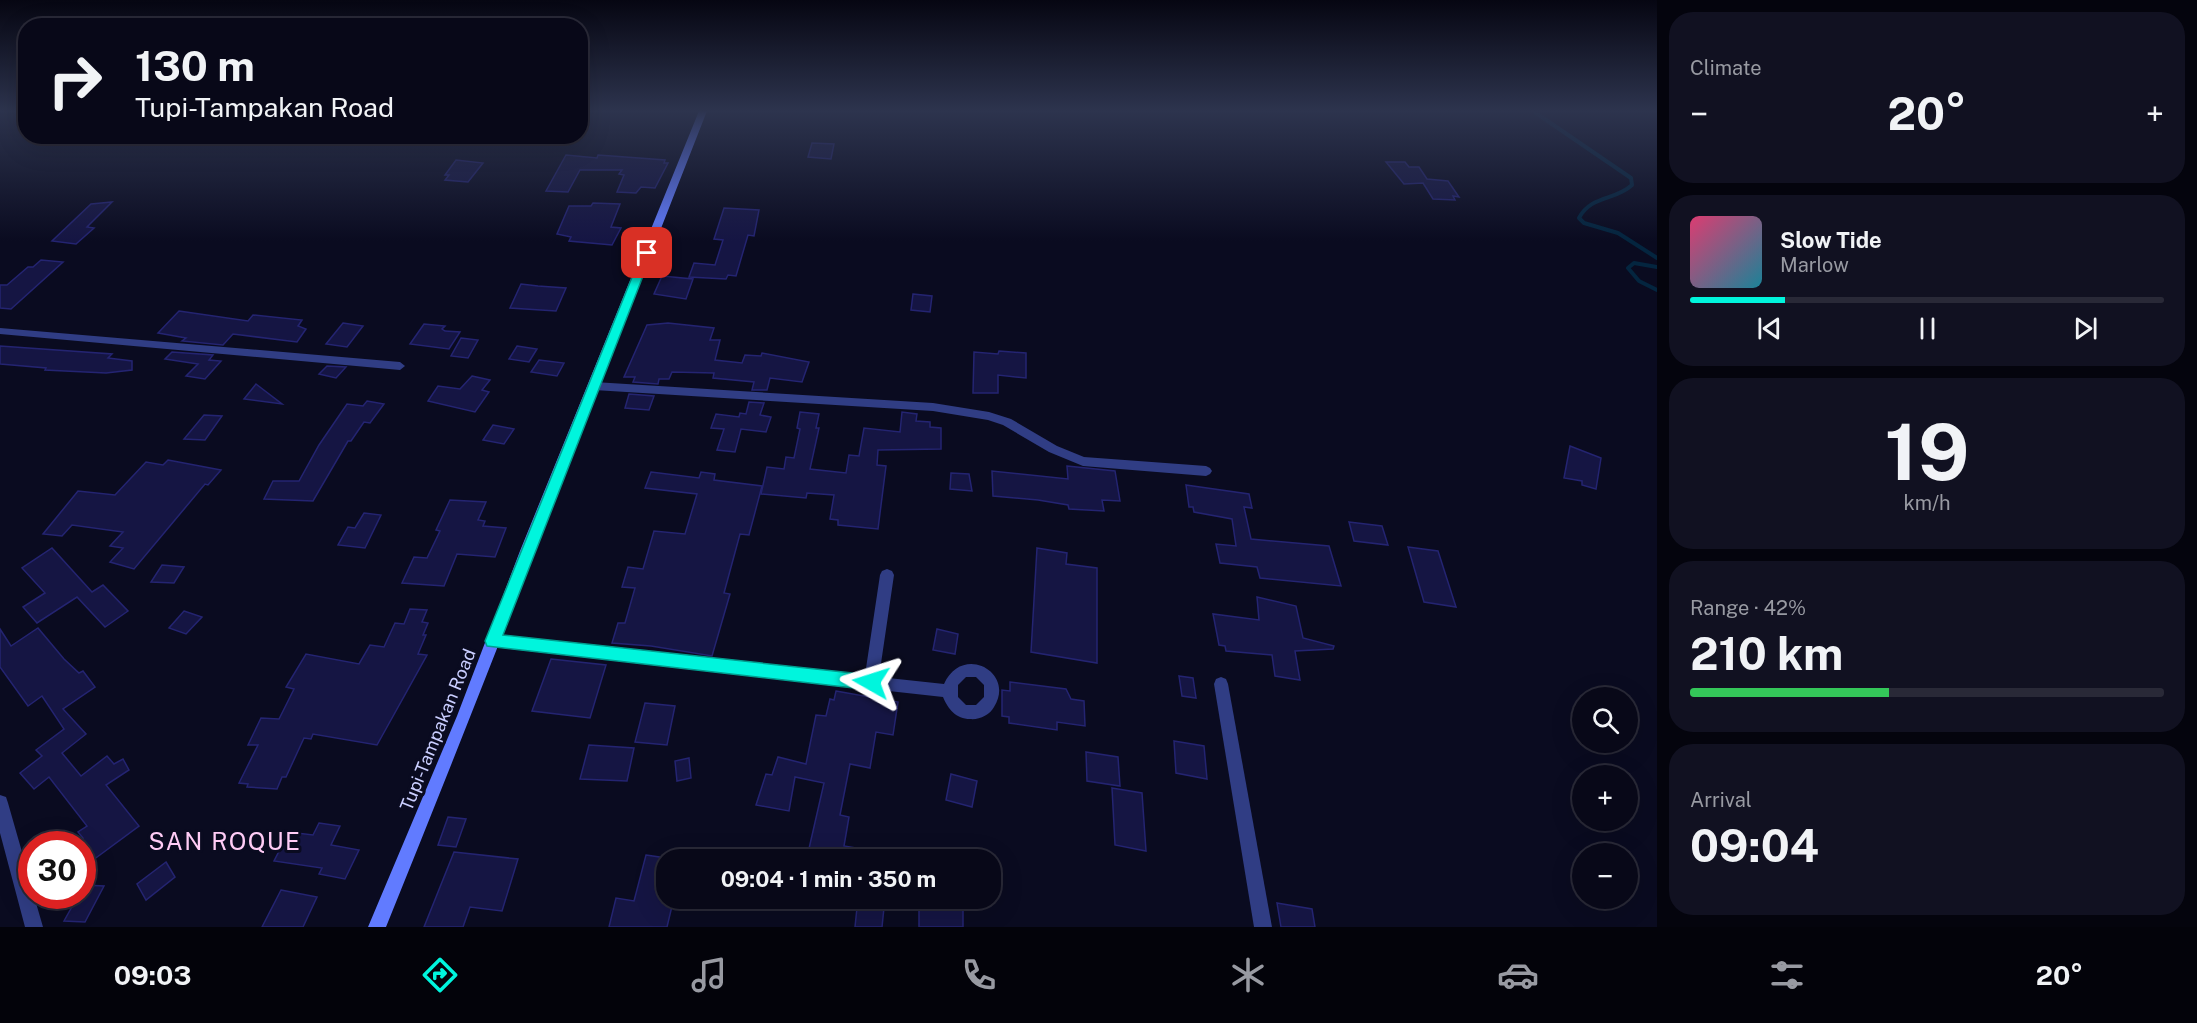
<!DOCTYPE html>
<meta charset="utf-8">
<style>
:root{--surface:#080818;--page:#111121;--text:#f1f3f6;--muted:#989aa2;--line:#292937;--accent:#00f5dd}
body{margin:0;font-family:"Public Sans",sans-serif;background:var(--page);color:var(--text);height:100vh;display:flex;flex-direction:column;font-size:22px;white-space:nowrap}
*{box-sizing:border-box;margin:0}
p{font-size:20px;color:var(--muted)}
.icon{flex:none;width:33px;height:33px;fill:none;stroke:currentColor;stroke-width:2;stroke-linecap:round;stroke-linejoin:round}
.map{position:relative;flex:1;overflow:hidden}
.side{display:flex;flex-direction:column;gap:12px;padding:12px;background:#04040d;width:540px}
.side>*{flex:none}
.top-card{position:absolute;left:18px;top:18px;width:570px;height:126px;border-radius:24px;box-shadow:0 6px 24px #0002,0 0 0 2px var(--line);background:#080818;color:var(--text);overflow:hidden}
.controls{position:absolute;left:1572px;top:687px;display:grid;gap:12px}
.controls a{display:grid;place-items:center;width:66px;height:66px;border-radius:50%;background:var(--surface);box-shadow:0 6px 24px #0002,0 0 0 2px var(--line);font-size:30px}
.speed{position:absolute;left:18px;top:831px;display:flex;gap:12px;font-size:30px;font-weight:700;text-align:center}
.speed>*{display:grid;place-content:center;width:78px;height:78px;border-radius:50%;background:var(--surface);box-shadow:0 6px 24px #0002,0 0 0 2px var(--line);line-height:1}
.speed .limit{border:9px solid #d22;background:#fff;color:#111}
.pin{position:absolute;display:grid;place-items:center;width:51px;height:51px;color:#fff;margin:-26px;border-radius:12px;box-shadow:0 3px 9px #0006}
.me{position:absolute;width:66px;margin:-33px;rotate:276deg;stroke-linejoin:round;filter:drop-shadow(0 0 4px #0008)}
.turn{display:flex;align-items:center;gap:21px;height:126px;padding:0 18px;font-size:27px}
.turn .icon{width:78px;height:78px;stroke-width:2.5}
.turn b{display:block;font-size:42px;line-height:51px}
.big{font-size:45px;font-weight:700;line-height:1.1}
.side .card{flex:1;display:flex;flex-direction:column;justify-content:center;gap:9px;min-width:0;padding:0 21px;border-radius:24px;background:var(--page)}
.side .dial{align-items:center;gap:0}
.dial b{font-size:78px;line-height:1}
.song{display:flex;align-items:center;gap:18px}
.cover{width:72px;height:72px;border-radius:9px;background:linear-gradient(135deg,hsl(340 70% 55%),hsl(190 70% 35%))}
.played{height:6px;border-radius:3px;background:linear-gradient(90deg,var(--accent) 20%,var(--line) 20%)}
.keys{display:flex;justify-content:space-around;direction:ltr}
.heat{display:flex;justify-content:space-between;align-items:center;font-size:33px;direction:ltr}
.charge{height:9px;border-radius:4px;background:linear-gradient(90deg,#34c759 42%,var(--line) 0)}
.trip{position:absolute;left:656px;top:849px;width:345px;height:60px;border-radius:24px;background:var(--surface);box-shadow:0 6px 24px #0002,0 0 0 2px var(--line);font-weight:700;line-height:60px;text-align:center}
.tabs{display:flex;height:96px;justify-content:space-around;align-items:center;background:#03030a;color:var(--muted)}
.tabs .icon{width:42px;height:42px}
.tabs .active{color:var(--accent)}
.tabs b{font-size:27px;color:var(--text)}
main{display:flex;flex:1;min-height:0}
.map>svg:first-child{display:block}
</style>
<main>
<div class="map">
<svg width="1657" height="927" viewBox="0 0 1657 927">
<rect width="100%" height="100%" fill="#0a0b20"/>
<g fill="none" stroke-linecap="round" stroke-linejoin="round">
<g stroke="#04253f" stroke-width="4">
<path d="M 1533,111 L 1631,178 L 1632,185 C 1615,201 1591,195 1579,218 L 1584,223 L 1618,233 L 1657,258"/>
<path d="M 1657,267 L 1634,263 L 1628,268 L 1639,281 L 1657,290"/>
</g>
</g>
<g fill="#151543" stroke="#242471" stroke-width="1.5">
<path d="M 812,143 L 834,144 L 831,159 L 808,157 Z"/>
<path d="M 566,155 L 597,158 L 598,155 L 612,156 L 665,160 L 664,163 L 668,163 L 655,188 L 641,187 L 636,193 L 617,192 L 624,175 L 619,174 L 622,170 L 580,170 L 568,192 L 546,191 Z"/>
<path d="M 456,160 L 483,163 L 468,182 L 445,180 L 449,175 L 445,175 Z"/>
<path d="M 1386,162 L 1405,162 L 1409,167 L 1419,167 L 1427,179 L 1448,181 L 1459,197 L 1453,196 L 1455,200 L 1433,199 L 1423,183 L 1404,184 Z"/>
<path d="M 112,202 L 87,227 L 94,228 L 76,244 L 52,241 L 91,204 Z"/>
<path d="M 593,203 L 620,204 L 611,227 L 621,228 L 612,245 L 569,241 L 571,237 L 557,234 L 569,206 L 591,206 Z"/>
<path d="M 724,208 L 759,210 L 754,236 L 748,235 L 736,276 L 728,275 L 726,279 L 689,277 L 694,263 L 715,265 L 723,240 L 714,239 Z"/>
<path d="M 41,260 L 63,262 L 11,309 L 0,308 L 0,285 L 7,285 L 28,267 L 33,267 Z"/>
<path d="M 662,276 L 693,279 L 686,299 L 654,294 Z"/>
<path d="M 521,284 L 538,286 L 566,288 L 556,311 L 510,308 Z"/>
<path d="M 913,294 L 932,296 L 930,312 L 911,310 Z"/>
<path d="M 179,311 L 248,321 L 253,315 L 302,320 L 298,326 L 306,329 L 297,342 L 233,334 L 223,345 L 182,341 L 186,338 L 158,333 Z"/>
<path d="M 343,323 L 363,326 L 347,347 L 326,344 Z"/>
<path d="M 668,323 L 714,328 L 710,340 L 720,340 L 715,360 L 742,363 L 745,355 L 761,356 L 762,353 L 809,362 L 802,382 L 770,378 L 767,390 L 752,390 L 754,382 L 713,378 L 714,373 L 672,372 L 669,379 L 659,379 L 658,384 L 633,382 L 635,377 L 624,377 L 647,325 Z"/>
<path d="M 424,324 L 445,326 L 442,329 L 445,331 L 460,332 L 449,349 L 410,344 Z"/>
<path d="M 461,338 L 478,340 L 468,358 L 451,356 Z"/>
<path d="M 0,346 L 112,354 L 108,358 L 132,361 L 132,370 L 106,373 L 45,370 L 46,368 L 0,364 Z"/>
<path d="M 517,346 L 537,349 L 529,362 L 509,359 Z"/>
<path d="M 999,351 L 1026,353 L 1026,378 L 998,375 L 998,393 L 973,393 L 974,352 L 998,354 Z"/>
<path d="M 172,352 L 213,355 L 209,360 L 221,361 L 205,379 L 186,376 L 198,364 L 165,359 Z"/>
<path d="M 539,360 L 564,363 L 557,376 L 531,372 Z"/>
<path d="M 327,366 L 346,367 L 336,378 L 319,374 Z"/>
<path d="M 472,376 L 490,380 L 482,390 L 489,392 L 475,412 L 428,401 L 438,386 L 460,389 Z"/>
<path d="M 256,384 L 282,404 L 244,399 Z"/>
<path d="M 629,394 L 654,396 L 649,410 L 625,408 Z"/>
<path d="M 367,401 L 384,404 L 370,423 L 364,422 L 351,441 L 348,441 L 313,501 L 264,499 L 273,481 L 299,481 L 319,445 L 347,404 L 363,406 Z"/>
<path d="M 749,402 L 764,403 L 760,415 L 771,417 L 766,432 L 741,429 L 735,452 L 717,450 L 724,429 L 711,428 L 716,414 L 739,417 L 740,413 L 746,414 Z"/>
<path d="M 800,412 L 819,414 L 816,428 L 819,428 L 810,469 L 846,473 L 849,455 L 859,456 L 864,428 L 900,432 L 902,412 L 917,414 L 916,421 L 930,422 L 930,427 L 941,428 L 941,449 L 878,450 L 877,465 L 886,466 L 878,529 L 838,525 L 838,520 L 830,519 L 834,495 L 807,493 L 806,498 L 761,494 L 767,467 L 784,469 L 786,457 L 794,458 L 800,429 L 797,428 Z"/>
<path d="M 204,415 L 222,416 L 205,440 L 184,439 Z"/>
<path d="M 493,425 L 514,429 L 504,444 L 483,440 Z"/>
<path d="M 1570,446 L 1601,458 L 1596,489 L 1582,485 L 1582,481 L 1564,478 Z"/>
<path d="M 168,460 L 221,470 L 208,485 L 205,484 L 134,569 L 110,562 L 123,548 L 110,546 L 123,532 L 72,525 L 62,536 L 43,534 L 78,491 L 115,495 L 146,462 L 163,465 Z"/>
<path d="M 1067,466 L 1115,471 L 1120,501 L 1102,500 L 1104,511 L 1069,509 L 1068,505 L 1038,500 L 993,496 L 992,471 L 1068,479 Z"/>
<path d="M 651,472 L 699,478 L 701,472 L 715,474 L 714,480 L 762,486 L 749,535 L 740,534 L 724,593 L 730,594 L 712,656 L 651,646 L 612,643 L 618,623 L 625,623 L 635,588 L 622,587 L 628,567 L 643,569 L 654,531 L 685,534 L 697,494 L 645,488 Z"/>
<path d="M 951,473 L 969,474 L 972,491 L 950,489 Z"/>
<path d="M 1186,485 L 1249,494 L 1252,508 L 1244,507 L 1251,539 L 1329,546 L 1341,586 L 1260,578 L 1257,567 L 1220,563 L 1216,544 L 1236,546 L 1232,519 L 1194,512 L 1193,507 L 1189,507 Z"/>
<path d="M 450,500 L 486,502 L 478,520 L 485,521 L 483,526 L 506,528 L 495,557 L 457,554 L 444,586 L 402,583 L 414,557 L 427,558 L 440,531 L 436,530 Z"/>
<path d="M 364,513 L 381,515 L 365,548 L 338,545 L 348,527 L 355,528 Z"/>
<path d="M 1349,522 L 1382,526 L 1388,545 L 1354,541 Z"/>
<path d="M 1408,547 L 1438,551 L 1456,607 L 1424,602 Z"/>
<path d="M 52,548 L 92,592 L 103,585 L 128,611 L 105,627 L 77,597 L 37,623 L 23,607 L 45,593 L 22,568 Z"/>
<path d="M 1037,548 L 1067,553 L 1066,564 L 1097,568 L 1097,663 L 1031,652 Z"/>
<path d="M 162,565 L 184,567 L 174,583 L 151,582 Z"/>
<path d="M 1257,597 L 1296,606 L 1303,638 L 1334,646 L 1333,649 L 1295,651 L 1300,680 L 1275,676 L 1272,655 L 1226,651 L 1225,646 L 1219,645 L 1213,614 L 1259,620 Z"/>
<path d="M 410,609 L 427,610 L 422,622 L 428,623 L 423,635 L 426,635 L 418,654 L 427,655 L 377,745 L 313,734 L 311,739 L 304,738 L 286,777 L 282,777 L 277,789 L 247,787 L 248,784 L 239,783 L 258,745 L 248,745 L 261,718 L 279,719 L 294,689 L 286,687 L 306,654 L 359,664 L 370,645 L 384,647 L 395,623 L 404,624 Z"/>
<path d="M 184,611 L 202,617 L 186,634 L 169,628 Z"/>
<path d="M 38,628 L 64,659 L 79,673 L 83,671 L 95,687 L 63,709 L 86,734 L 62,753 L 81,776 L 107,756 L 114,764 L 123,759 L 129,770 L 106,785 L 139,826 L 89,863 L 83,854 L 83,838 L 78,832 L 87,826 L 49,777 L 34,789 L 20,773 L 42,756 L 36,750 L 64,729 L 42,696 L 28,706 L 0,667 L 0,629 L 11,646 Z"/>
<path d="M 937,629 L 958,634 L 955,654 L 933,650 Z"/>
<path d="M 551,659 L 606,665 L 590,718 L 532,711 Z"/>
<path d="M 1179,676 L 1193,678 L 1196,698 L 1182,696 Z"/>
<path d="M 1010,682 L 1066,689 L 1071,699 L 1084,701 L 1085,726 L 1057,722 L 1057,730 L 1009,723 L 1009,717 L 1002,716 L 1002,690 L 1010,691 Z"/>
<path d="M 836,691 L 898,702 L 893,735 L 876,732 L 870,768 L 850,764 L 840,815 L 849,817 L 844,846 L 879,852 L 879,860 L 842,860 L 808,853 L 824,783 L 795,777 L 789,811 L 756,805 L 766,774 L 772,775 L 778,757 L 806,764 L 816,715 L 826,716 L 830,699 L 834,700 Z"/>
<path d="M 645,703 L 675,706 L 667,745 L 635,742 Z"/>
<path d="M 1174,741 L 1204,746 L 1207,779 L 1176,773 Z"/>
<path d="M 589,745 L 634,748 L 627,781 L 580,779 Z"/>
<path d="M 1086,752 L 1118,757 L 1120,786 L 1087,781 Z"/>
<path d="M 689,758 L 691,778 L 677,781 L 675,761 Z"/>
<path d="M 951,774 L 977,781 L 972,807 L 946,800 Z"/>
<path d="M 1112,788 L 1142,793 L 1146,851 L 1115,845 Z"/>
<path d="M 448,817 L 466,819 L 456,847 L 438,845 Z"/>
<path d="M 319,823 L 340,826 L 331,845 L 359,850 L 345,879 L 319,874 L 322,868 L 274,861 L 289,832 L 313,835 Z"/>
<path d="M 454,852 L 518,859 L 502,911 L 470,907 L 463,927 L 424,927 Z"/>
<path d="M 646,855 L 666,858 L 666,905 L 672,906 L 667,927 L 609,927 L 616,898 L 634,901 Z"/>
<path d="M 166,862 L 175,877 L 146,900 L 137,884 Z"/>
<path d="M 83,885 L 104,886 L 85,922 L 64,921 L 78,896 L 82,896 Z"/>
<path d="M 281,890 L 317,897 L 303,927 L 262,927 Z"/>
<path d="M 858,898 L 885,898 L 882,927 L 855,927 Z"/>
<rect x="919" y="898" width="44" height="29"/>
<path d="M 1277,903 L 1312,909 L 1315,927 L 1281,927 Z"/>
</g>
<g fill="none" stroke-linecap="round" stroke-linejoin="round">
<g fill="#303d84" fill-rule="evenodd">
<path d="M 0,328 L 400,362 L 405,366 L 400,370 L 0,334 Z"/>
<path d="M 594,382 L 933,403 L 989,412 L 1011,419 L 1057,446 L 1084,457 L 1206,466 L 1210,468 L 1212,471 L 1210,474 L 1206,476 L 1083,466 L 1049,452 L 1003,425 L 988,420 L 933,411 L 594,390 L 588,386 Z"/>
<path d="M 887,569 L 892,571 L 894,575 L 879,677 L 944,684 C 962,643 1016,672 994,707 C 990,715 979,720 970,719 C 956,719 948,709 943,697 L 493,647 L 488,645 L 486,641 L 488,637 L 493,635 L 865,675 L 880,575 L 882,571 ZM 966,677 L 976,677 L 984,685 L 984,697 L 976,705 L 966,705 L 958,697 L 958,685 Z"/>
<path d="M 1221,677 L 1226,679 L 1228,684 L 1272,927 L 1254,927 L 1214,684 L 1216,679 Z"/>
<path d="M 0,795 L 6,797 L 8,803 L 32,887 L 32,896 L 34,896 L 43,927 L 25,927 L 0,833 Z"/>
</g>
<path fill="#617bff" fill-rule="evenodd" d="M 699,111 L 707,111 C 600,383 496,656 386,927 L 368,927 L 457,716 L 520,551 Z"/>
</g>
<linearGradient id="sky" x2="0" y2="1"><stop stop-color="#060612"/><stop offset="0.46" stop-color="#2d344e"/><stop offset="1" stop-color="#2d344e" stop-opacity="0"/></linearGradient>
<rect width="1657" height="241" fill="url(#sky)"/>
<path fill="#00f5dd" stroke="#009f90" stroke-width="1.5" d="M 643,250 L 652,253 L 503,635 L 871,675 L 877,677 L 879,682 L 877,688 L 871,690 L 487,646 L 485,641 Z"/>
<g text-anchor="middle" stroke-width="6" stroke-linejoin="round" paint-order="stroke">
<g font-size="18" fill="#caceff" stroke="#0a0b20">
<text transform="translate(438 730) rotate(-68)" y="6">Tupi-Tampakan Road</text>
</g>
<g font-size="24" letter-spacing="1.5" fill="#ffccf6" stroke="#0a0b20">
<text x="225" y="850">SAN ROQUE</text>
</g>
</g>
</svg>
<div class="controls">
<a><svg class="icon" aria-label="search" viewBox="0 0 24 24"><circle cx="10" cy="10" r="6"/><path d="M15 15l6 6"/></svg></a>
<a>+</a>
<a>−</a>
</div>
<div class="speed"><div class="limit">30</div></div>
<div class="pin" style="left:647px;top:253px;background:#d93025"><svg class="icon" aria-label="arrive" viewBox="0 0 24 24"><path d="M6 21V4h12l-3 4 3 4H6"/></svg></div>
<svg class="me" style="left:871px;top:682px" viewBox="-20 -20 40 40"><path d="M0-17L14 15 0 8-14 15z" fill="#00f5dd" stroke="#fff" stroke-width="4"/></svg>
<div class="trip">09:04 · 1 min · 350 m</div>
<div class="top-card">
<div class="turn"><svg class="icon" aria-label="right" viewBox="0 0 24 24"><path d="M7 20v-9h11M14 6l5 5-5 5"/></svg><div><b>130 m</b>Tupi-Tampakan Road</div></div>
</div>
</div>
<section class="side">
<div class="card"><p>Climate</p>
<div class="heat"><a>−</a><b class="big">20°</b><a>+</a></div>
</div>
<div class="card">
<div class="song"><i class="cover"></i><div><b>Slow Tide</b><p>Marlow</p></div></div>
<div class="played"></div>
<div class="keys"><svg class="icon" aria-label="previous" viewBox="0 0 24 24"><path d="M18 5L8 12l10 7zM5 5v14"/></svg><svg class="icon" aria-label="pause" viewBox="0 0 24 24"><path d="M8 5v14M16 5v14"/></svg><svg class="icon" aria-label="next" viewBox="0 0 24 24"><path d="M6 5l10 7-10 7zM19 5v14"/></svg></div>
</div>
<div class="card dial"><b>19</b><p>km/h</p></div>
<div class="card"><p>Range · 42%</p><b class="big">210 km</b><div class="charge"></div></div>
<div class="card"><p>Arrival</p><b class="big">09:04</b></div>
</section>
</main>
<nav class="tabs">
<b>09:03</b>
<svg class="icon active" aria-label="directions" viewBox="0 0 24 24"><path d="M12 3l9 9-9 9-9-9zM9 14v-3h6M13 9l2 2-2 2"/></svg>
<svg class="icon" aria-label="music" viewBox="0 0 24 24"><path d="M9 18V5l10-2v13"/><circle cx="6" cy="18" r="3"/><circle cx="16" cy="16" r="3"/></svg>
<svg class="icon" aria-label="phone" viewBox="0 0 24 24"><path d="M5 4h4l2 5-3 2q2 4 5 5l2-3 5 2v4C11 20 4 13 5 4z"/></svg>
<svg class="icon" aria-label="climate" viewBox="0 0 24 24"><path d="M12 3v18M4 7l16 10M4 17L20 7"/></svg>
<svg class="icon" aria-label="car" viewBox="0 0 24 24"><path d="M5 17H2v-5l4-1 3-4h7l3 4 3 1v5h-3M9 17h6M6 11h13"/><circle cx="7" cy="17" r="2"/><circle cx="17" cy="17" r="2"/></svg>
<svg class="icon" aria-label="filters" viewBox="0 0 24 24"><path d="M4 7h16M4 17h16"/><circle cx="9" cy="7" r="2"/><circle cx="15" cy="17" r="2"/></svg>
<b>20°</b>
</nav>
